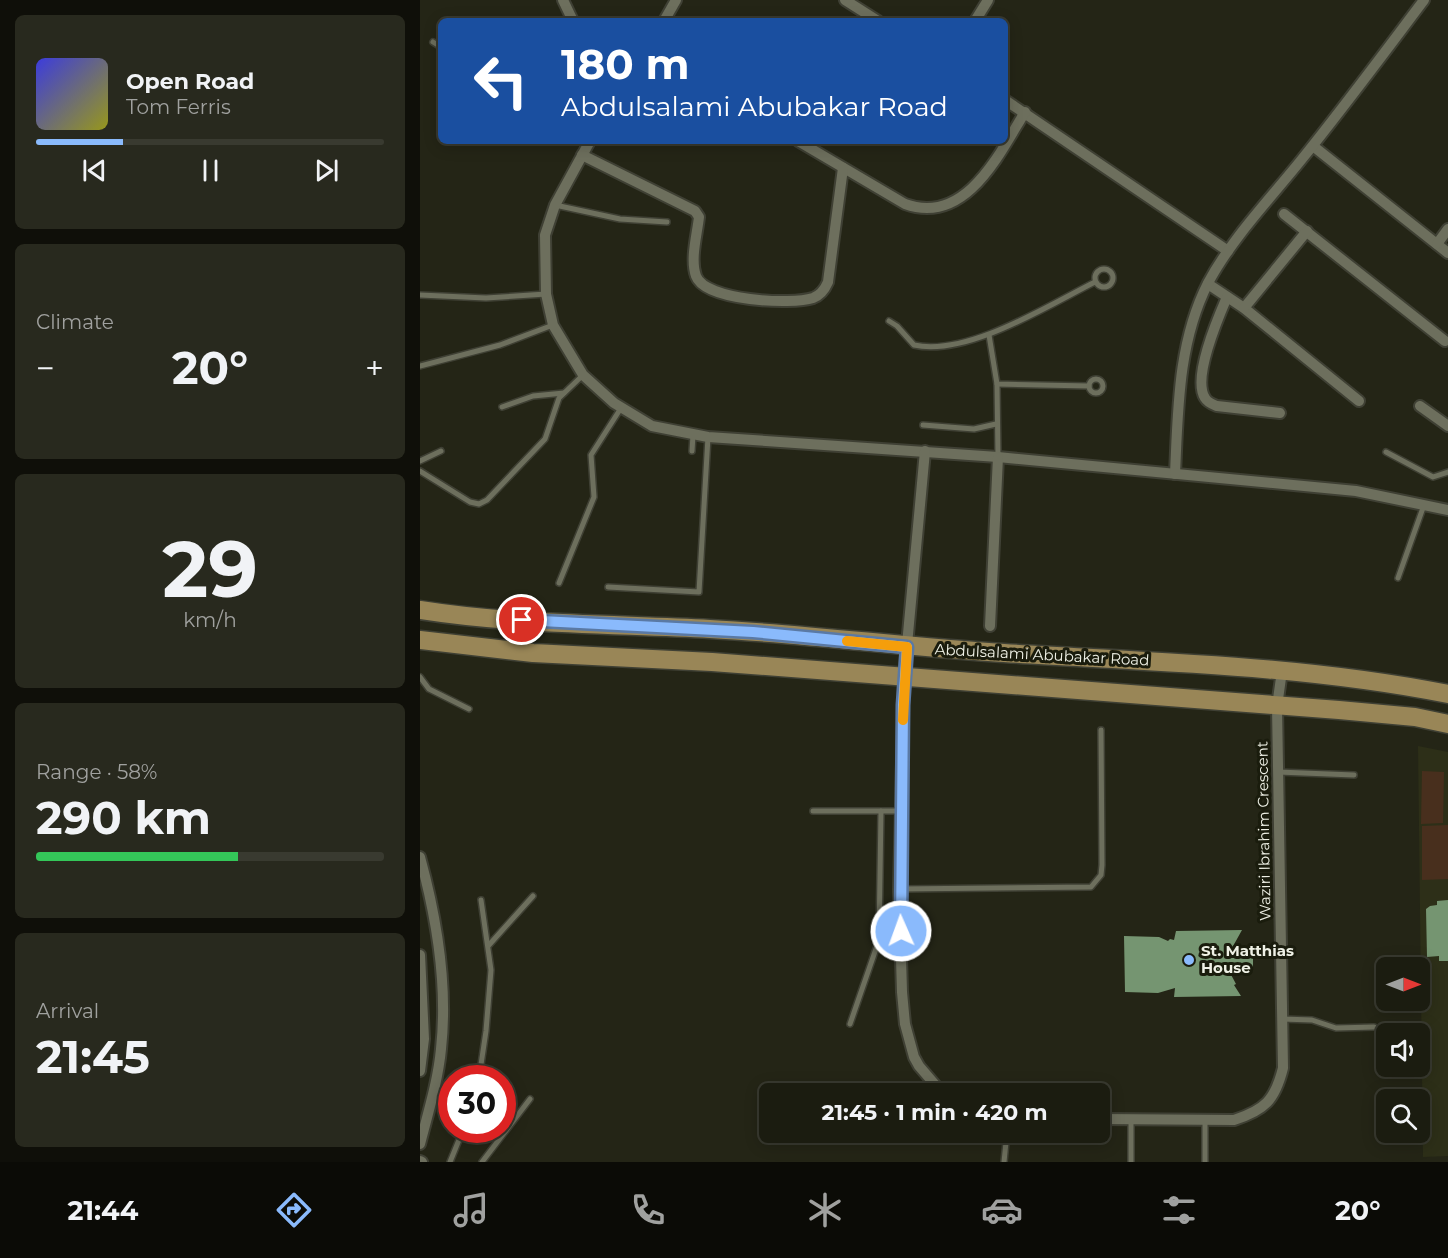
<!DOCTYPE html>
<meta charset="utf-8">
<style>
:root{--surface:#1b1c10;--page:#28291e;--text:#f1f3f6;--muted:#a0a19f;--line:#393a30;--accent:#8abafc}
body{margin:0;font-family:Montserrat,sans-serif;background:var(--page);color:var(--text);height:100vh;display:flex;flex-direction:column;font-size:22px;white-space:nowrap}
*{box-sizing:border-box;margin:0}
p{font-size:20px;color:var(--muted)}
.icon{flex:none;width:33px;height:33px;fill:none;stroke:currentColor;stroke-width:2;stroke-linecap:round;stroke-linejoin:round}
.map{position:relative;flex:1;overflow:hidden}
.side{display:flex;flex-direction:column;gap:15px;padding:15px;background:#0f0f09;width:420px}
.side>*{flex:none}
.guide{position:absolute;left:18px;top:18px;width:570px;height:126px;border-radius:9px;box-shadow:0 3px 15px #0003,0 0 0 2px var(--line);background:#1a4fa0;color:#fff;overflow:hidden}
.needle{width:39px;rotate:90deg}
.buttons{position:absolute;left:956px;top:957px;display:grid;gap:12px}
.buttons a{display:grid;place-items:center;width:54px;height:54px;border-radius:9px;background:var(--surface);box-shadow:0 3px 15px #0003,0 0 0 2px var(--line);font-size:30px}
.speed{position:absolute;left:18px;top:1065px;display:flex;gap:12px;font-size:30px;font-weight:700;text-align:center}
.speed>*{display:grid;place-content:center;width:78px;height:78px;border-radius:50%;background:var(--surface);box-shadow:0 3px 15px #0003,0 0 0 2px var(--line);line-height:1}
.speed .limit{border:9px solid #d22;background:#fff;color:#111}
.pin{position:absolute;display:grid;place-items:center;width:51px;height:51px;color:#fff;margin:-26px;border:3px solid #fff;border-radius:50%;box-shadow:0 2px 6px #0007}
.me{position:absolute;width:66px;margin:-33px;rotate:358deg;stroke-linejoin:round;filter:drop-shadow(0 0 4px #0008)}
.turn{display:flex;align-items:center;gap:21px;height:126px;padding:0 24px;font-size:27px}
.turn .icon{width:78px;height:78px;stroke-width:2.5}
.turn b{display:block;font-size:42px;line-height:51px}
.big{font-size:45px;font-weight:700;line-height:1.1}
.side .card{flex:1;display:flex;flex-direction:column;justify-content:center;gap:9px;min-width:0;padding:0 21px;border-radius:9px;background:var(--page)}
.side .dial{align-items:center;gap:0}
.dial b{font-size:78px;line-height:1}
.song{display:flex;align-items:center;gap:18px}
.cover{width:72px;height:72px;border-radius:9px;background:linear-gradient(135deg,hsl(240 70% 55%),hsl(60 70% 35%))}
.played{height:6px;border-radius:3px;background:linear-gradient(90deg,var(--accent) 25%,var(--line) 25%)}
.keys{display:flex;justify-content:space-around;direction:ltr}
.heat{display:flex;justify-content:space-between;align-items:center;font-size:33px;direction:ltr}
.charge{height:9px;border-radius:4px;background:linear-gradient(90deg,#34c759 58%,var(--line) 0)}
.trip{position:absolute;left:339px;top:1083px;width:351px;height:60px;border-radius:9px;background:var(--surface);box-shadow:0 3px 15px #0003,0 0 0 2px var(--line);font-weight:700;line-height:60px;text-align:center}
.tabs{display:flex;height:96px;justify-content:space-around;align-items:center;background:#0b0b06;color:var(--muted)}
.tabs .icon{width:42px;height:42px}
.tabs .on{color:var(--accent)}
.tabs b{font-size:27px;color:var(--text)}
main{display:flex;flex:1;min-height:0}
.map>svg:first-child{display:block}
</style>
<main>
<section class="side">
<div class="card">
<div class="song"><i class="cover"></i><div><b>Open Road</b><p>Tom Ferris</p></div></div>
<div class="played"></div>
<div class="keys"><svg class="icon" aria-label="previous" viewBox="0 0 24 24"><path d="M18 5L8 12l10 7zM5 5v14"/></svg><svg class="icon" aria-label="pause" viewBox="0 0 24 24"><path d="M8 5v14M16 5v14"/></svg><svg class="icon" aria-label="next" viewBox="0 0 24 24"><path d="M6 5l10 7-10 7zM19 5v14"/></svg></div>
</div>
<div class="card"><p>Climate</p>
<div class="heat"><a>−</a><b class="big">20°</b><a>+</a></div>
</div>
<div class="card dial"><b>29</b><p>km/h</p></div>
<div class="card"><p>Range · 58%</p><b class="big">290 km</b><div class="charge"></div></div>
<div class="card"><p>Arrival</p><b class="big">21:45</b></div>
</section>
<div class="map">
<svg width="1028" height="1162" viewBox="0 0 1028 1162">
<rect width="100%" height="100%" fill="#242516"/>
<path fill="#2d2f18" d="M 998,746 L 1028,752 L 1028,1156 L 1003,1157 Z"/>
<g fill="#482f1d">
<path d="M 1002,771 L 1024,772 L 1023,823 L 1001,824 Z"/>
<path d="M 1028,825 L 1028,879 L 1002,880 L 1002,826 Z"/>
</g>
<g fill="#759571">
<path d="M 1028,900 L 1028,961 L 1019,961 L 1019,956 L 1007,957 L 1006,909 L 1010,906 L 1017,905 L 1017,901 Z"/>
<path d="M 822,930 L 807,957 L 833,956 L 833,968 L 808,969 L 816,984 L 814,985 L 821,996 L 754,997 L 755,988 L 738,993 L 705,992 L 704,936 L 739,937 L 748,941 L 750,939 L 754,940 L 756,931 Z"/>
</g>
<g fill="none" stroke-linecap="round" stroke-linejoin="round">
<defs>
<g id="lane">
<path d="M 13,42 L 21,47"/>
<path d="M 135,205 L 200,219 L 247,222"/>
<circle cx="684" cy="278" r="9"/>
<path d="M 0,295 L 66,298 L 126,294"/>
<path d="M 469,321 L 477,326 L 494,345 C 547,357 629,305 675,282"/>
<path d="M 569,335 L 577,384 L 669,386"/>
<path d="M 0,366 L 80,345 L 133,325"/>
<circle cx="676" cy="386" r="7"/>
<path d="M 577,384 L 578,457"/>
<path d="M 82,407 L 113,396 L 144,393"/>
<path d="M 503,425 L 554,429 L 576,424"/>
<path d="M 272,451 L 273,435"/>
<path d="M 966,452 L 1013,477 L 1028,472"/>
<path d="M 0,461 L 21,451"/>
<path d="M 0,471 L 50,502 L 59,504 L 67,500 L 125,439 L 139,398 L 163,375"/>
<path d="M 978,578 L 1004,505"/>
<path d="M 139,583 L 174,497 L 171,455 L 201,408"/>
<path d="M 188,587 L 279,592 L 288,437"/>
<path d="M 0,677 L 9,689 L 49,709"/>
<path d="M 858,772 L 934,775"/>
<path d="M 393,811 L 481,811"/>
<path d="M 479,889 L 671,887 L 681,875 L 682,865 L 681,730"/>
<path d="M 69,945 L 113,896"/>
<path d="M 862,1019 L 892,1020 L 916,1028 L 954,1027"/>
<path d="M 430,1024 L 459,940 L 461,811"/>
<path d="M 59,1078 L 66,1031 L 71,970 L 61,900"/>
<path d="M 785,1121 L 785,1162"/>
<path d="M 30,1162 L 43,1130"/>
<path d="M 62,1162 L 110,1099"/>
<path d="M 584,1162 L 587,1132"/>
<path d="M 711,1162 L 711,1120"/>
</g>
<g id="street">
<path d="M 143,0 L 153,21"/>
<path d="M 425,0 L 458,21"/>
<path d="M 244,21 L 256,0"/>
<path d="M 555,21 L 568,0"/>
<path d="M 585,100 L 808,251"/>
<path d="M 170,141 L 135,205 L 125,235 L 126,294 L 133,325 L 163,375 L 194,403 L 232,426 L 288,437 L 578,457 L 936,491 L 1028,510"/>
<path d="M 378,141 L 485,204 C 546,226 579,154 605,112"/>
<path d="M 893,146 L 1028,253"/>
<path d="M 162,155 L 275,211 L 279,217 C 277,235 270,259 276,276 C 285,301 372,305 393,298 C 401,295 405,289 408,282 L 423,168"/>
<path d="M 864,214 L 1025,341"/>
<path d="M 1017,244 L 1028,229"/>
<path d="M 788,284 L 824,308 L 939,401"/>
<path d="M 807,297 C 798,318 772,378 785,398 C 788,403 792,404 797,406 L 860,413"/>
<path d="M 824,308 L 887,231"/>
<path d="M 1000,406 L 1028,426"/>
<path d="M 505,451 L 484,677 L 479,889 L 482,992 L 485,1024 L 494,1057 L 499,1066 L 523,1094"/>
<path d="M 755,474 C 758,409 758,342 788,283 C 812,238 850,199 882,159 C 924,107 964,53 1004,0"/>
<path d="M 570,626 L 578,457"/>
<path d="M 0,857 C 17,919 28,985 21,1049 C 18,1081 8,1113 0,1144"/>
<path d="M 0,955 L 4,1039 L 0,1071"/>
<path d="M 680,1119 L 814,1120 C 845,1110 855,1100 863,1068 L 857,706 L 862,671"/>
<path d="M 0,1161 L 2,1162"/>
</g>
<g id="primary">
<path d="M 0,610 C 95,625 193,624 290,629 C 388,634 486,647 584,653 C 732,662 882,665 1028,694"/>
<path d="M 0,640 L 113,653 L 292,662 L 919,710 L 995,717 L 1028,724"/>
</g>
</defs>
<use href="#lane" stroke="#3f4034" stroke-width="8"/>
<use href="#street" stroke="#3f4034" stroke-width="14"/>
<use href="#primary" stroke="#3f4034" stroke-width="21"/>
<use href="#lane" stroke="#6d6f5d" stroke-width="5"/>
<use href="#street" stroke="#6d6f5d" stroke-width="10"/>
<use href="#primary" stroke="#998657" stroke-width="18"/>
</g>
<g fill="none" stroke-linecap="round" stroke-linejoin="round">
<defs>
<path id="route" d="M 102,620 L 333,632 L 487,647 L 483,705 L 481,931"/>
</defs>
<use href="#route" stroke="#5a79a4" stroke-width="15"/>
<use href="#route" stroke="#8abafc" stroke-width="10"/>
<path stroke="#f59e0b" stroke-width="10" d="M 427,641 L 487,647 L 483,720"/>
</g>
<circle fill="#8abafc" stroke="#1a1c0d" stroke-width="2" cx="769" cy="960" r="6"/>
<g text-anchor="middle" stroke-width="6" stroke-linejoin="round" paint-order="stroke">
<g font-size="15" fill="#eff1e6" stroke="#1a1c0d">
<text transform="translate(622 655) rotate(3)" y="5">Abdulsalami Abubakar Road</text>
<text transform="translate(844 831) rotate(-91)" y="5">Waziri Ibrahim Crescent</text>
</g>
<g font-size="15" font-weight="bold" fill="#eff1e6" stroke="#1a1c0d" text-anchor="start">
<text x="781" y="956">St. Matthias<tspan x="781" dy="17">House</tspan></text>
</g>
</g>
</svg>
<div class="buttons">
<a><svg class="needle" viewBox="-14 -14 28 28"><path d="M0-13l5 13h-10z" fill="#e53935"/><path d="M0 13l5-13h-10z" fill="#a0a19f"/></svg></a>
<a><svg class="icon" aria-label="sound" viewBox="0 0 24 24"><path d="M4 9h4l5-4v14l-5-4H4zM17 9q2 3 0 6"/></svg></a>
<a><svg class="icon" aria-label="search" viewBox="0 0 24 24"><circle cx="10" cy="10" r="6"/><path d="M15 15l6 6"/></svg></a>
</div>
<div class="speed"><div class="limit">30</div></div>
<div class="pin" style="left:102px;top:620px;background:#d93025"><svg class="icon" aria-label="arrive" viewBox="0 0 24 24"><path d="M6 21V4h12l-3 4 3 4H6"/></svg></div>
<svg class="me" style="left:481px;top:931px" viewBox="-20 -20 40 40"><circle r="17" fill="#8abafc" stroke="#fff" stroke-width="3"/><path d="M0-11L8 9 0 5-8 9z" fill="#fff"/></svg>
<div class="trip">21:45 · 1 min · 420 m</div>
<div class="guide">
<div class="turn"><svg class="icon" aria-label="left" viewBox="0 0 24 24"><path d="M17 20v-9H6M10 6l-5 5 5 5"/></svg><div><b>180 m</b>Abdulsalami Abubakar Road</div></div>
</div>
</div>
</main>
<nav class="tabs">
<b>21:44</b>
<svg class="icon on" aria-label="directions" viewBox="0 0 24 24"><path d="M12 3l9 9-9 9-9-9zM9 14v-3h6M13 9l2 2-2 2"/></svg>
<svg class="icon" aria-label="music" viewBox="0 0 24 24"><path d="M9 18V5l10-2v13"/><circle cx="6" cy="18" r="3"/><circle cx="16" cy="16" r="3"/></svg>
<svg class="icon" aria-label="phone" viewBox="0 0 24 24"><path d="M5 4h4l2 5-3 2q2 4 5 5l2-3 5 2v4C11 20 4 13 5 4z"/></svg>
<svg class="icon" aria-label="climate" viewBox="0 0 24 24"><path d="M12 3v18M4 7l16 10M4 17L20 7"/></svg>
<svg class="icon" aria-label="car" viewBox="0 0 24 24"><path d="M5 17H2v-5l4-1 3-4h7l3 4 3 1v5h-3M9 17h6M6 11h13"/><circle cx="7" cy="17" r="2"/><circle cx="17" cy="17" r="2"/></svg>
<svg class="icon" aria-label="filters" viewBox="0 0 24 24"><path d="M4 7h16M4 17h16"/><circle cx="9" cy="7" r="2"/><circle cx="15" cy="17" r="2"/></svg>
<b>20°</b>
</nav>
